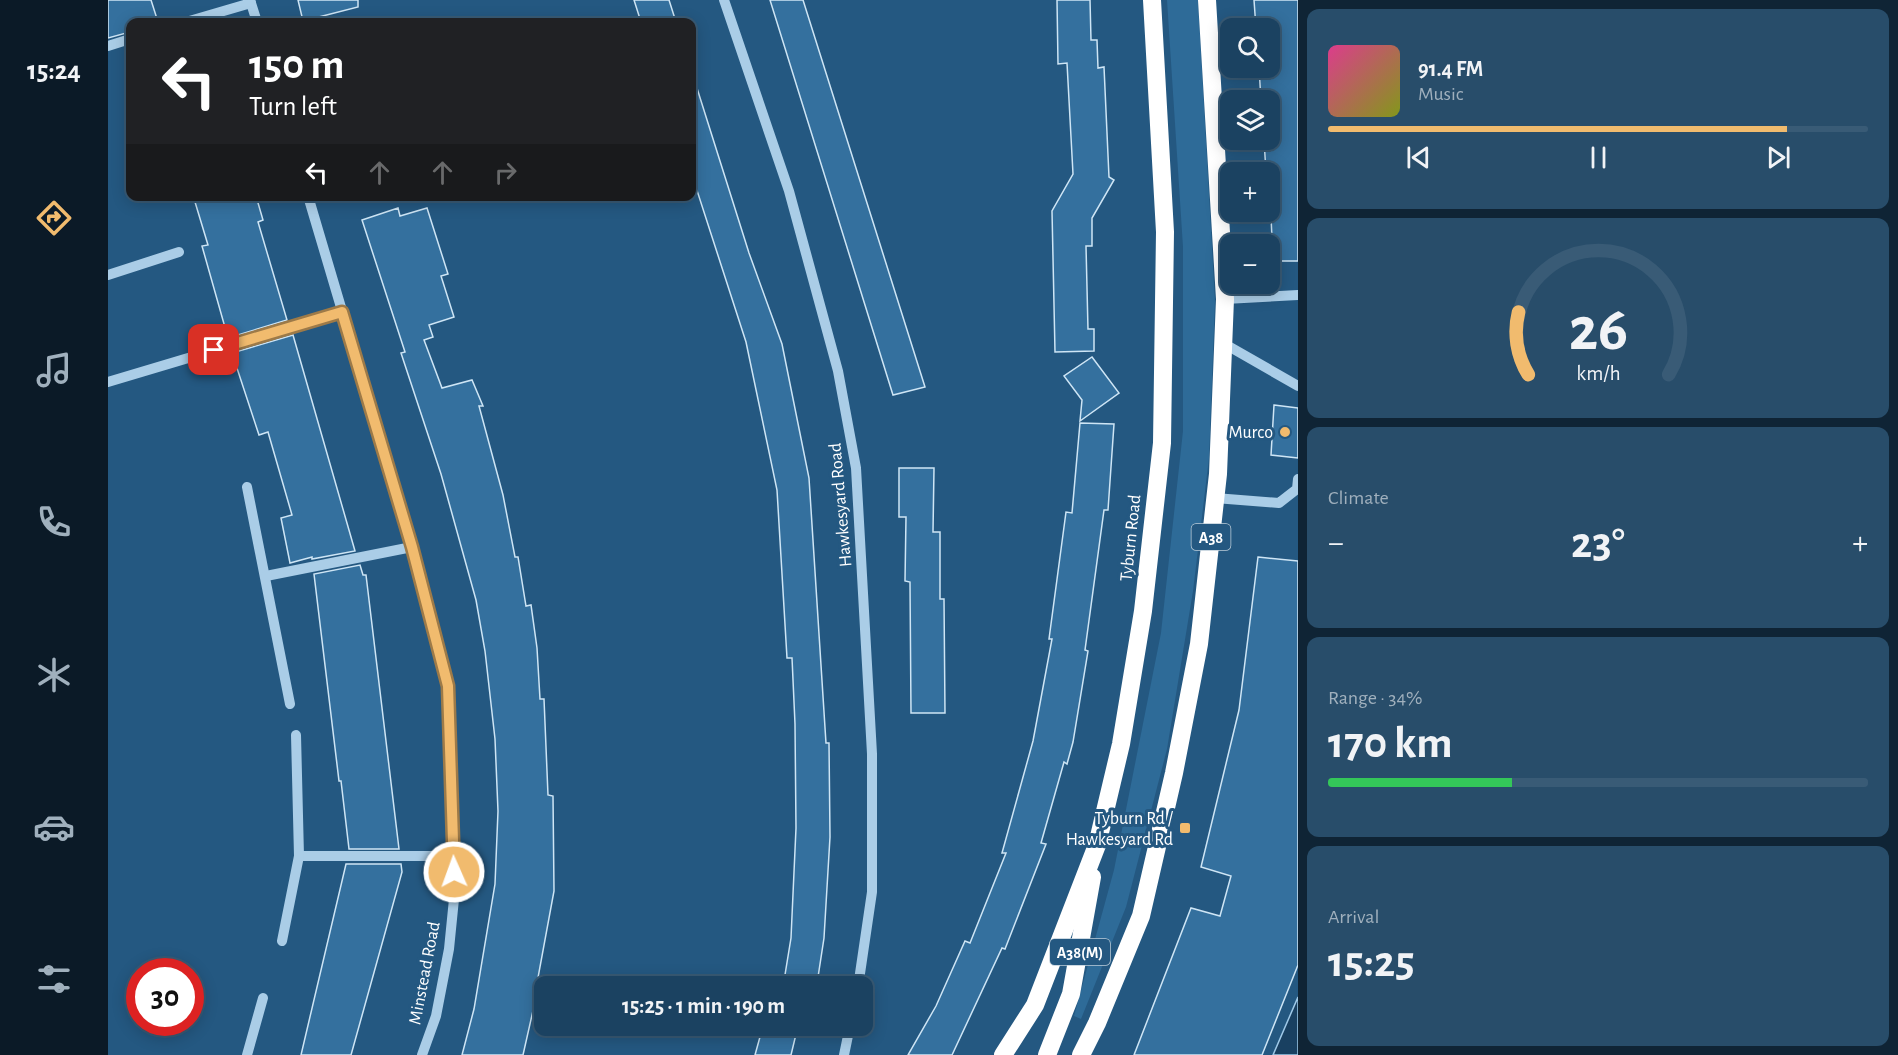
<!DOCTYPE html>
<meta charset="utf-8">
<style>
:root{--surface:#1b4261;--page:#284d6a;--text:#f1f3f6;--muted:#a0b0bd;--line:#395b76;--accent:#f1bb6e}
body{margin:0;font-family:"Alegreya Sans",sans-serif;background:var(--page);color:var(--text);height:100vh;display:flex;flex-direction:column;font-size:22px;white-space:nowrap}
*{box-sizing:border-box;margin:0}
p{font-size:20px;color:var(--muted)}
.icon{flex:none;width:33px;height:33px;fill:none;stroke:currentColor;stroke-width:2;stroke-linecap:round;stroke-linejoin:round}
.map{position:relative;flex:1;overflow:hidden}
.side{display:flex;flex-direction:column;gap:9px;padding:9px;background:#0f2435;width:600px}
.side>*{flex:none}
.top-card{position:absolute;left:18px;top:18px;width:570px;height:183px;border-radius:12px;box-shadow:0 3px 15px #0003,0 0 0 2px var(--line);background:#202124;color:#fff;overflow:hidden}
.fabs{position:absolute;left:1112px;top:18px;display:grid;gap:12px}
.fabs a{display:grid;place-items:center;width:60px;height:60px;border-radius:12px;background:var(--surface);box-shadow:0 3px 15px #0003,0 0 0 2px var(--line);font-size:30px}
.speed{position:absolute;left:18px;top:958px;display:flex;gap:12px;font-size:30px;font-weight:700;text-align:center}
.speed>*{display:grid;place-content:center;width:78px;height:78px;border-radius:50%;background:var(--surface);box-shadow:0 3px 15px #0003,0 0 0 2px var(--line);line-height:1}
.speed .limit{border:9px solid #d22;background:#fff;color:#111}
.pin{position:absolute;display:grid;place-items:center;width:51px;height:51px;color:#fff;margin:-26px;border-radius:12px;box-shadow:0 3px 9px #0006}
.me{position:absolute;width:66px;margin:-33px;rotate:358deg;stroke-linejoin:round;filter:drop-shadow(0 0 4px #0008)}
.turn{display:flex;align-items:center;gap:21px;height:126px;padding:0 24px;font-size:27px}
.turn .icon{width:78px;height:78px;stroke-width:2.5}
.turn b{display:block;font-size:42px;line-height:51px}
.lanes{display:flex;align-items:center;height:57px;padding:0 24px;background:#0003;justify-content:center;gap:30px;direction:ltr}
.lanes .off{opacity:.35}
.big{font-size:45px;font-weight:600;line-height:1.1}
.side .card{flex:1;display:flex;flex-direction:column;justify-content:center;gap:9px;min-width:0;padding:0 21px;border-radius:12px;background:var(--page)}
.side .dial{align-items:center;gap:0}
.dial svg{height:156px;overflow:visible;fill:none;stroke:var(--line);stroke-width:7;stroke-linecap:round;text-anchor:middle}
.dial text{fill:var(--text);stroke:none}
.song{display:flex;align-items:center;gap:18px}
.cover{width:72px;height:72px;border-radius:9px;background:linear-gradient(135deg,hsl(330 70% 55%),hsl(70 70% 35%))}
.played{height:6px;border-radius:3px;background:linear-gradient(90deg,var(--accent) 85%,var(--line) 85%)}
.keys{display:flex;justify-content:space-around;direction:ltr}
.heat{display:flex;justify-content:space-between;align-items:center;font-size:33px;direction:ltr}
.charge{height:9px;border-radius:4px;background:linear-gradient(90deg,#34c759 34%,var(--line) 0)}
.trip{position:absolute;left:426px;top:976px;width:339px;height:60px;border-radius:12px;background:var(--surface);box-shadow:0 3px 15px #0003,0 0 0 2px var(--line);font-weight:600;line-height:60px;text-align:center}
main{display:flex;flex:1;min-height:0}
.dock{display:flex;flex-direction:column;width:108px;justify-content:space-around;align-items:center;background:#0b1a27;color:var(--muted)}
.dock .icon{width:42px;height:42px}
.dock .on{color:var(--accent)}
.dock b{font-size:27px;color:var(--text)}
.map>svg:first-child{display:block}
</style>
<main>
<nav class="dock">
<b>15:24</b>
<svg class="icon on" aria-label="directions" viewBox="0 0 24 24"><path d="M12 3l9 9-9 9-9-9zM9 14v-3h6M13 9l2 2-2 2"/></svg>
<svg class="icon" aria-label="music" viewBox="0 0 24 24"><path d="M9 18V5l10-2v13"/><circle cx="6" cy="18" r="3"/><circle cx="16" cy="16" r="3"/></svg>
<svg class="icon" aria-label="phone" viewBox="0 0 24 24"><path d="M5 4h4l2 5-3 2q2 4 5 5l2-3 5 2v4C11 20 4 13 5 4z"/></svg>
<svg class="icon" aria-label="climate" viewBox="0 0 24 24"><path d="M12 3v18M4 7l16 10M4 17L20 7"/></svg>
<svg class="icon" aria-label="car" viewBox="0 0 24 24"><path d="M5 17H2v-5l4-1 3-4h7l3 4 3 1v5h-3M9 17h6M6 11h13"/><circle cx="7" cy="17" r="2"/><circle cx="17" cy="17" r="2"/></svg>
<svg class="icon" aria-label="filters" viewBox="0 0 24 24"><path d="M4 7h16M4 17h16"/><circle cx="9" cy="7" r="2"/><circle cx="15" cy="17" r="2"/></svg>
</nav>
<div class="map">
<svg width="1190" height="1055" viewBox="0 0 1190 1055">
<rect width="100%" height="100%" fill="#245881"/>
<path fill="#2e6b98" d="M 1059,0 L 1090,0 L 1107,301 L 1101,458 L 1085,591 L 1059,749 L 1018,907 L 973,1019 L 966,1016 L 1006,870 L 1053,633 L 1075,431 L 1075,247 Z"/>
<path fill="#194061" stroke="#9fc9e8" stroke-width="1.5" d="M 1190,997 L 1190,1055 L 1165,1055 Z"/>
<g fill="#34709e" stroke="#cee5f5" stroke-width="1.5">
<path d="M 0,0 L 43,0 L 50,22 L 22,22 L 22,32 L 0,38 Z"/>
<path d="M 190,0 L 250,0 L 250,7 L 195,21 Z"/>
<path d="M 526,0 L 561,0 L 568,22 L 533,22 Z"/>
<path d="M 662,0 L 695,0 L 817,387 L 785,395 Z"/>
<path d="M 949,0 L 982,0 L 983,40 L 989,40 L 990,68 L 996,67 L 1001,177 L 1006,180 L 984,218 L 984,246 L 978,246 L 980,329 L 986,329 L 986,351 L 947,352 L 944,211 L 965,174 L 959,63 L 950,64 Z"/>
<path d="M 1146,0 L 1190,0 L 1190,261 L 1165,261 L 1161,172 L 1158,172 L 1156,140 L 1161,140 L 1161,100 L 1153,100 L 1151,68 L 1161,68 L 1161,28 L 1148,28 Z"/>
<path d="M 588,85 L 641,253 L 674,344 L 701,478 L 718,743 L 721,743 L 722,837 L 716,938 L 710,977 L 705,976 L 703,987 L 675,987 L 683,938 L 688,828 L 687,724 L 684,658 L 679,658 L 669,490 L 638,342 L 584,175 L 584,86 Z"/>
<path d="M 106,196 L 148,196 L 155,220 L 150,222 L 179,320 L 120,338 L 94,246 L 100,245 L 87,202 Z"/>
<path d="M 290,208 L 292,216 L 319,208 L 340,274 L 333,276 L 346,317 L 321,325 L 325,337 L 316,340 L 334,388 L 364,380 L 375,406 L 371,406 L 395,495 L 407,557 L 410,557 L 418,606 L 423,605 L 429,648 L 432,699 L 436,699 L 440,795 L 445,796 L 446,891 L 429,983 L 431,984 L 415,1055 L 354,1055 L 366,1009 L 387,884 L 390,811 L 387,739 L 377,651 L 368,600 L 333,474 L 293,353 L 297,352 L 254,220 Z"/>
<path d="M 185,335 L 247,551 L 204,559 L 204,557 L 182,563 L 173,518 L 184,515 L 160,432 L 151,435 L 124,353 Z"/>
<path d="M 984,357 L 1011,393 L 972,421 L 974,400 L 956,376 Z"/>
<path d="M 1166,405 L 1190,408 L 1190,458 L 1163,455 Z"/>
<path d="M 972,423 L 1006,424 L 1000,510 L 996,510 L 977,650 L 980,651 L 965,742 L 959,764 L 956,762 L 933,843 L 938,844 L 897,949 L 894,948 L 844,1055 L 800,1055 L 828,1006 L 857,941 L 862,943 L 898,853 L 894,853 L 925,741 L 944,639 L 941,639 L 958,512 L 964,513 Z"/>
<path d="M 791,468 L 826,468 L 825,532 L 832,532 L 832,599 L 836,599 L 837,713 L 803,713 L 802,582 L 797,581 L 798,517 L 791,517 Z"/>
<path d="M 1150,557 L 1190,561 L 1190,965 L 1154,1055 L 1026,1055 L 1083,908 L 1112,916 L 1123,876 L 1093,867 L 1131,710 Z"/>
<path d="M 252,565 L 255,575 L 258,575 L 291,849 L 241,849 L 233,781 L 231,781 L 206,574 Z"/>
<path d="M 238,864 L 293,864 L 294,872 L 243,1055 L 193,1055 Z"/>
<path d="M 655,1026 L 690,1026 L 683,1055 L 647,1055 Z"/>
</g>
<g fill="none" stroke-linecap="round" stroke-linejoin="round">
<g stroke="#aacde7" stroke-width="10">
<path d="M 142,0 L 149,22"/>
<path d="M 616,0 L 681,191 L 730,371 L 748,468 L 764,754 L 764,892 L 750,987"/>
<path d="M 78,22 L 143,3"/>
<path d="M 0,46 L 22,39"/>
<path d="M 200,196 L 304,547 L 340,686 L 347,889 L 341,949 L 328,1016 L 314,1055"/>
<path d="M 0,275 L 71,252"/>
<path d="M 1117,299 L 1190,295"/>
<path d="M 1115,343 L 1190,386"/>
<path d="M 0,382 L 234,312"/>
<path d="M 139,487 L 182,704"/>
<path d="M 1107,498 L 1171,503 L 1189,489 L 1190,479"/>
<path d="M 158,576 L 304,547"/>
<path d="M 191,856 L 345,856"/>
<path d="M 174,941 L 191,856 L 188,735"/>
<path d="M 139,1055 L 155,998"/>
<path d="M 736,1055 L 742,1026"/>
</g>
<g stroke="#fff" stroke-width="18">
<path d="M 895,1055 L 927,1005 L 989,845 L 1013,744 L 1035,611 L 1054,443 L 1057,232 L 1044,0"/>
<path d="M 939,1055 L 963,994 L 984,877"/>
<path d="M 973,1055 L 989,1023 L 1033,916 L 1066,773 L 1091,644 L 1110,474 L 1117,299 L 1099,0"/>
</g>
</g>
<g fill="none" stroke-linecap="round" stroke-linejoin="round">
<defs>
<path id="route" d="M 106,350 L 234,312 L 304,547 L 340,686 L 346,872"/>
</defs>
<use href="#route" stroke="#9d7a48" stroke-width="15"/>
<use href="#route" stroke="#f1bb6e" stroke-width="10"/>
</g>
<g fill="#f1bb6e" stroke="#245881" stroke-width="2">
<circle cx="1177" cy="432" r="6"/>
<rect x="1071" y="822" width="12" height="12" rx="3"/>
</g>
<g text-anchor="middle" stroke-width="6" stroke-linejoin="round" paint-order="stroke">
<g fill="#245881" stroke="#bdcdd9" stroke-width="1.5">
<rect x="1083.5" y="524" width="39" height="26" rx="4.5"/>
<rect x="942" y="939" width="60" height="26" rx="4.5"/>
</g>
<g font-size="16" font-weight="bold" fill="#fff">
<text x="1103" y="543">A38</text>
<text x="972" y="958">A38(M)</text>
</g>
<g font-size="18" fill="#fff" stroke="#245881" text-anchor="end">
<text x="1165" y="438">Murco</text>
<text x="1065" y="824">Tyburn Rd /<tspan x="1065" dy="21">Hawkesyard Rd</tspan></text>
</g>
<g font-size="18" fill="#fff" stroke="#245881">
<text transform="translate(732 505) rotate(-95)" y="6">Hawkesyard Road</text>
<text transform="translate(1022 538) rotate(-84)" y="6">Tyburn Road</text>
<text transform="translate(316 973) rotate(-79)" y="6">Minstead Road</text>
</g>
</g>
</svg>
<div class="fabs">
<a><svg class="icon" aria-label="search" viewBox="0 0 24 24"><circle cx="10" cy="10" r="6"/><path d="M15 15l6 6"/></svg></a>
<a><svg class="icon" aria-label="layers" viewBox="0 0 24 24"><path d="M12 4l9 5-9 5-9-5zM3 14l9 5 9-5"/></svg></a>
<a>+</a>
<a>−</a>
</div>
<div class="speed"><div class="limit">30</div></div>
<div class="pin" style="left:106px;top:350px;background:#d93025"><svg class="icon" aria-label="arrive" viewBox="0 0 24 24"><path d="M6 21V4h12l-3 4 3 4H6"/></svg></div>
<svg class="me" style="left:346px;top:872px" viewBox="-20 -20 40 40"><circle r="17" fill="#f1bb6e" stroke="#fff" stroke-width="3"/><path d="M0-11L8 9 0 5-8 9z" fill="#fff"/></svg>
<div class="trip">15:25 · 1 min · 190 m</div>
<div class="top-card">
<div class="turn"><svg class="icon" aria-label="left" viewBox="0 0 24 24"><path d="M17 20v-9H6M10 6l-5 5 5 5"/></svg><div><b>150 m</b>Turn left</div></div>
<div class="lanes"><svg class="icon" aria-label="left" viewBox="0 0 24 24"><path d="M17 20v-9H6M10 6l-5 5 5 5"/></svg><svg class="icon off" aria-label="ahead" viewBox="0 0 24 24"><path d="M12 20V5M6 11l6-6 6 6"/></svg><svg class="icon off" aria-label="ahead" viewBox="0 0 24 24"><path d="M12 20V5M6 11l6-6 6 6"/></svg><svg class="icon off" aria-label="right" viewBox="0 0 24 24"><path d="M7 20v-9h11M14 6l5 5-5 5"/></svg></div>
</div>
</div>
<section class="side">
<div class="card">
<div class="song"><i class="cover"></i><div><b>91.4 FM</b><p>Music</p></div></div>
<div class="played"></div>
<div class="keys"><svg class="icon" aria-label="previous" viewBox="0 0 24 24"><path d="M18 5L8 12l10 7zM5 5v14"/></svg><svg class="icon" aria-label="pause" viewBox="0 0 24 24"><path d="M8 5v14M16 5v14"/></svg><svg class="icon" aria-label="next" viewBox="0 0 24 24"><path d="M6 5l10 7-10 7zM19 5v14"/></svg></div>
</div>
<div class="card dial"><svg viewBox="0 0 100 80">
<path d="M14 69A42 42 0 1 1 86 69"/>
<path d="M14 69A42 42 0 0 1 9 37" stroke="#f1bb6e"/>
<text x="50" y="56" font-size="32" font-weight="700">26</text>
<text x="50" y="72" font-size="11">km/h</text>
</svg></div>
<div class="card"><p>Climate</p>
<div class="heat"><a>−</a><b class="big">23°</b><a>+</a></div>
</div>
<div class="card"><p>Range · 34%</p><b class="big">170 km</b><div class="charge"></div></div>
<div class="card"><p>Arrival</p><b class="big">15:25</b></div>
</section>
</main>
